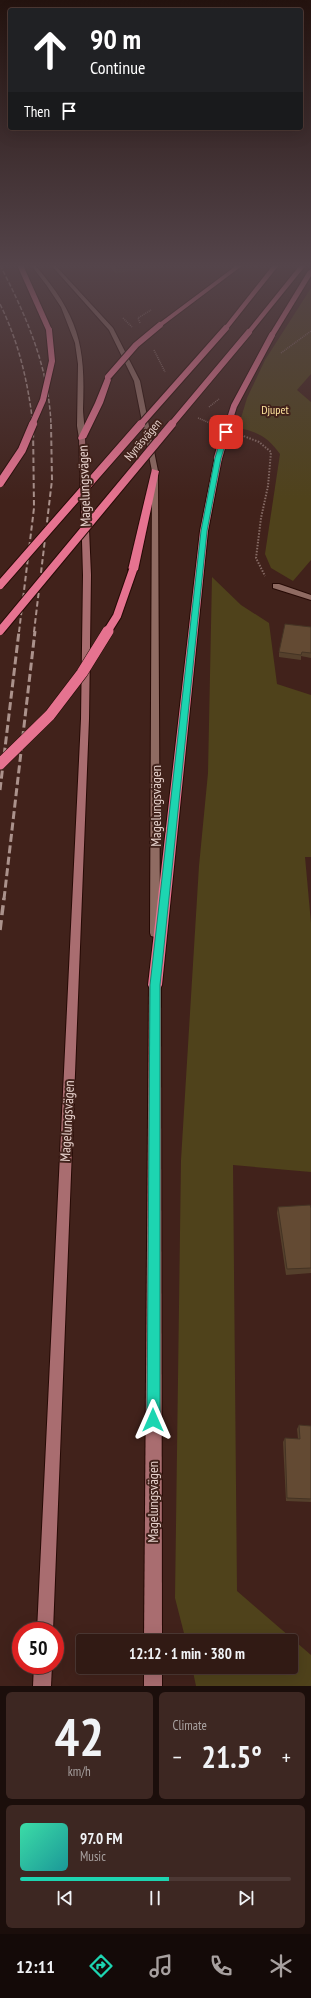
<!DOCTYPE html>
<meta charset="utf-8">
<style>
:root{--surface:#311a14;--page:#3d2722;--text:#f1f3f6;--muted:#a8a1a0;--line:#4c3834;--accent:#1dd5b1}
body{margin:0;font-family:"PT Sans Narrow",sans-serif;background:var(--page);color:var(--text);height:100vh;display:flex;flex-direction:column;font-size:15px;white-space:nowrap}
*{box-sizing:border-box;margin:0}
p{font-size:13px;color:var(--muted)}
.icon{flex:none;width:22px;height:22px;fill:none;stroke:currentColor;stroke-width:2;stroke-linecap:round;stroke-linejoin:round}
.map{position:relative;height:1686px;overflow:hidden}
.panel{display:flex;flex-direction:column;gap:6px;padding:6px;background:#1b0e0b;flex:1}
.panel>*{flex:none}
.guide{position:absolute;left:8px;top:8px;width:295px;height:122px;border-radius:4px;box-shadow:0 4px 16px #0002,0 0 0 1px var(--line);background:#202124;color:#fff;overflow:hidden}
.speed{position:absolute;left:12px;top:1622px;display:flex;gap:8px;font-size:20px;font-weight:700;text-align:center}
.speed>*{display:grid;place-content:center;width:52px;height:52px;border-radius:50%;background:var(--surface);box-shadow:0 4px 16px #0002,0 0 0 1px var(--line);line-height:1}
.speed .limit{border:6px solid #d22;background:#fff;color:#111}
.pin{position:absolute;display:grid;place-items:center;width:34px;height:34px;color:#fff;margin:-17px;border-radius:8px;box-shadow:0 2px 6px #0006}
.me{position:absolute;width:44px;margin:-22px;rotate:0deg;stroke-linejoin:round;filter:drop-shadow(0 0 3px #0008)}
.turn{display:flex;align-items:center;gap:14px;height:84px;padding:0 16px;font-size:18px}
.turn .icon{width:52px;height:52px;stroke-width:2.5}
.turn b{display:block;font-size:28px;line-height:34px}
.then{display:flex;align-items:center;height:38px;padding:0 16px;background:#0003;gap:8px;font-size:15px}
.big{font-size:30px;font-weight:600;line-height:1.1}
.panel .tile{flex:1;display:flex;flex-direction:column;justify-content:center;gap:6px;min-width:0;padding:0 14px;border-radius:6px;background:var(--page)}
.panel .dial{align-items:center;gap:0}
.dial b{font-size:52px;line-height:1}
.song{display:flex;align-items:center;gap:12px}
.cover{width:48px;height:48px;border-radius:6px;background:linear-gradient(135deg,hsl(160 70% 55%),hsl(180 70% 35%))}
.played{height:4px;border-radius:2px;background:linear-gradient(90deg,var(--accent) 55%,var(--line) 55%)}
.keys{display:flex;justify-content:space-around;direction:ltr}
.heat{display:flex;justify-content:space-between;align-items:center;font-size:22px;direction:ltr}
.panel .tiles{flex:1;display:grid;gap:6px;grid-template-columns:1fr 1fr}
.tile:last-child{grid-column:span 2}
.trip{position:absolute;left:76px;top:1634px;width:222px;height:40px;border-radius:4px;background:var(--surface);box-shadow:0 4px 16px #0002,0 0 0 1px var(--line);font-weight:600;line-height:40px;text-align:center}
.menu{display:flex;height:64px;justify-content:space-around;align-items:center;background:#140a08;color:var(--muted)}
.menu .icon{width:28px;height:28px}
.menu .active{color:var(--accent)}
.menu b{font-size:18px;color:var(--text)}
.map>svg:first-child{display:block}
</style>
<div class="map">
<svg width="311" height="1686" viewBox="0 0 311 1686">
<rect width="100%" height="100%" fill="#41221b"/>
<g fill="#4f421b">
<path d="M 311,288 L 311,374 L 297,390 L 311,402 L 311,560 L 293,581 L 271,568 L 265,554 L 280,454 C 269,438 257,431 238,428 L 247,398 L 265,360 Z"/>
<path d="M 212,577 L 241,605 L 269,623 L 277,684 L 311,695 L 311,857 L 305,857 L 311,923 L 311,1172 L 233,1165 L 237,1591 L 311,1655 L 311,1686 L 196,1686 L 192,1667 L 291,1667 L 291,1641 L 186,1641 L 175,1598 L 181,1160 L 199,866 L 208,773 Z"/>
</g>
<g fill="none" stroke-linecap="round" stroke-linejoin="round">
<defs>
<path id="minor" d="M 273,584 L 279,584 L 311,595 L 311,600 L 273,588 Z"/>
<g id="tertiary">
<path d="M 31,265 L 35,265 C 78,315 86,345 83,409 C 83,417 86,433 84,439 L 79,438 L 77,426 L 78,364 L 75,343 L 61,307 L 47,286 Z"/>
<path d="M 51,265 L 55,265 L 113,328 L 140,381 L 158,471 L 160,933 L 159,936 L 155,937 L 151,936 L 150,933 L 152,471 L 134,381 L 109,330 Z"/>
</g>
<g id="secondary">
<path d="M 82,436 L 85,438 L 91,575 L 89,719 L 53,1631 L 37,1631 L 81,719 L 83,575 L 79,438 Z"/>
<path d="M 155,980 L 159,982 L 161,985 L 162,1641 L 144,1641 L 149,985 L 151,982 Z"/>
<path d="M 34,1665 L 52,1665 L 51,1686 L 33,1686 Z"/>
<rect x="144" y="1667" width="18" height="19"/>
</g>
<g id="motorway">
<path d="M 17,265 L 23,265 L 52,330 L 51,331 L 46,330 Z"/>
<path d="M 237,265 L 243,265 L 162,326 L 158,326 L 158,324 Z"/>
<path d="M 273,265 L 279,265 L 228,329 L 224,329 L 224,327 Z"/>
<path d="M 300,265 L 306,265 L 251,333 L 247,333 L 247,331 Z"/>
<path d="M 311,269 L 311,276 L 275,335 L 270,336 L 269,335 L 308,271 Z"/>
<path d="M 106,376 L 112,377 L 103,403 L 86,438 L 79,440 L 78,438 L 95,403 Z"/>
<path d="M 215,456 L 222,458 L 208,531 L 162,985 L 160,989 L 155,991 L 150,989 L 148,985 L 200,531 Z"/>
<path d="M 152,469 L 159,471 L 138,570 L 133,573 L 128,570 Z"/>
</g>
</defs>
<use href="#minor" stroke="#260a05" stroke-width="2"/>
<use href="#tertiary" stroke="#260a05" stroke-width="2"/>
<use href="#secondary" stroke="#260a05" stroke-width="2"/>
<use href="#motorway" stroke="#260a05" stroke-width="2"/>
<g stroke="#866b65" stroke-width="1.5" stroke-dasharray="1 1" stroke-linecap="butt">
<path d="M 123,318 L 132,327"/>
<path d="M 140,323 L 138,318 L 151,310"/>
<path d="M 154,350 L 165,372"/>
<path d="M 281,353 L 311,331"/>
<path d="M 209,407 L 219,399"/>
<path d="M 198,418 L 210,423"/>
</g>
<path stroke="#866b65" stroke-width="2" stroke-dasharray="1.5 1.5" stroke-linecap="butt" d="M 241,435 L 259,442 L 271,452 L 268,486 L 261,518 L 256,558 L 265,576"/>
<use href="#minor" fill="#8f6b62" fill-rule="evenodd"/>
<use href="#tertiary" fill="#8f6b62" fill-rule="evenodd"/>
<use href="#secondary" fill="#a96d70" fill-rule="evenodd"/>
<use href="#motorway" fill="#e67390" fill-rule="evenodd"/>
<g stroke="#ab928c" stroke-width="1.5" stroke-dasharray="4.5 2" stroke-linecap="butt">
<path d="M 0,265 C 26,315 49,368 51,425"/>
<path d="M 0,304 C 19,343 28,382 33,425"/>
</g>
<g stroke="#ab928c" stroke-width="2" stroke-dasharray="5.5 3" stroke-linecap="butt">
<path d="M 19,632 L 34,508 L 33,424"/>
<path d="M 34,632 L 52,480 L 51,424"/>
</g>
<g stroke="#ab928c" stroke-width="3" stroke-dasharray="8 3.5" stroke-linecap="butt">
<path d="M 0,790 L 19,631"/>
<path d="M 4,899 L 35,631"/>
</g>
<path stroke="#ab928c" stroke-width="3.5" stroke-dasharray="10 5" stroke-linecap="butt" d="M 0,930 L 4,898"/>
<defs>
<g id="motorway-bridge-far2">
<path d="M 108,377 L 136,345 L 160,325"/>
<path d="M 32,425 L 43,400 L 52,361 L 49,330"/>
<path d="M 140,425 L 226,328"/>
<path d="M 171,425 L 249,332"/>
<path d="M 228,425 L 234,406 L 272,335"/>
</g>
<g id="motorway-bridge-far1">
<path d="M 218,458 L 228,424"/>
<path d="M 0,483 L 22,450 L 33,424"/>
<path d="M 0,585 L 141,424"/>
<path d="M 0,631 L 172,424"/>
<path d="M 107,632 L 117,616 L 133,570"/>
</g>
<path id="motorway-bridge" d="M 0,764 L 50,715 L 82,673 L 108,631"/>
</defs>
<use href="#motorway-bridge-far2" stroke="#260a05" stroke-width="8" stroke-linecap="butt"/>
<use href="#motorway-bridge-far1" stroke="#260a05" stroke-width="10" stroke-linecap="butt"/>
<use href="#motorway-bridge" stroke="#260a05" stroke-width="12" stroke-linecap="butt"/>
<use href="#motorway-bridge-far2" stroke="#e67390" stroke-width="6"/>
<use href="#motorway-bridge-far1" stroke="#e67390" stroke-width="8"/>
<use href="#motorway-bridge" stroke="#e67390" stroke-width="11"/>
</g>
<g fill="#55402c">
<path d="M 107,265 L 158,265 L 158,267 L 116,273 Z"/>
<path d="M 311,627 L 311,658 L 301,656 L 301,660 L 279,657 L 279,652 Z"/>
<path d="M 278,1207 L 311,1208 L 311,1273 L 286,1275 L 277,1213 Z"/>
<path d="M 299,1425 L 311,1426 L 311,1502 L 286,1501 L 283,1442 L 285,1438 L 298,1439 L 297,1429 Z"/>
</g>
<path fill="#453424" d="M 121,265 L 158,265 L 158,267 L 116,273 L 116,266 Z"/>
<g fill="#634a33" stroke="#453424">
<path d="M 285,624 L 311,627 L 311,653 L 302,652 L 301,655 L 279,652 Z"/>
<path d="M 310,1205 L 311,1208 L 311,1268 L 287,1269 L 278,1207 Z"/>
<path d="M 299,1425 L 311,1426 L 311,1499 L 287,1498 L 285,1438 L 300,1439 Z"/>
</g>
<linearGradient id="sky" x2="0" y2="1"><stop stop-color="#24130f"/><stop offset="0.53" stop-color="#54444a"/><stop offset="1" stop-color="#54444a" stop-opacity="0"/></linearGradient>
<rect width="311" height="501" fill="url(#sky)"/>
<path fill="#1dd5b1" stroke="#138a73" d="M 226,430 L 229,432 L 221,458 L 207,531 L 160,985 L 160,1420 L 158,1425 L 153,1427 L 149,1425 L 147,1420 L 150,985 L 201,531 L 215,458 L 223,432 Z"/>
<g text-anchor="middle" stroke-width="4" stroke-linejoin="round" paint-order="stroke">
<g font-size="12" fill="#fde29c" stroke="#41221b">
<text x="275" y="414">Djupet</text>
</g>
<g font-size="12" fill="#e9d4cf" stroke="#41221b">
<text transform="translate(143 440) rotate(-50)" y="4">Nynäsvägen</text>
</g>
<g font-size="14" fill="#e9d4cf" stroke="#41221b">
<text transform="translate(84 486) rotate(-92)" y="5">Magelungsvägen</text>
<text transform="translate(156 806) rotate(-90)" y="5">Magelungsvägen</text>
<text transform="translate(67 1121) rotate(-87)" y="5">Magelungsvägen</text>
<text transform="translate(153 1502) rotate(-90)" y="5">Magelungsvägen</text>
</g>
</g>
</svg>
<div class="speed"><div class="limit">50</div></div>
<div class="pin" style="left:226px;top:432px;background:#d93025"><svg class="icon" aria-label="arrive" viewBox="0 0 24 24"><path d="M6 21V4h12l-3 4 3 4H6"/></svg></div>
<svg class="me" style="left:153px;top:1420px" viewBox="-20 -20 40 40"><path d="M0-17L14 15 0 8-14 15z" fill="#1dd5b1" stroke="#fff" stroke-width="4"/></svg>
<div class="trip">12:12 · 1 min · 380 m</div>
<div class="guide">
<div class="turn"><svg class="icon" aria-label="ahead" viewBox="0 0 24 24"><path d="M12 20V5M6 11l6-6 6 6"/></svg><div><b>90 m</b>Continue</div></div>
<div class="then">Then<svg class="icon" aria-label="arrive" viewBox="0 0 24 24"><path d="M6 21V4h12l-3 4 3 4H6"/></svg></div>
</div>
</div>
<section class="panel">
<div class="tiles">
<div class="tile dial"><b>42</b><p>km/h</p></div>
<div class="tile"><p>Climate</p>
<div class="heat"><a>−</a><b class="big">21.5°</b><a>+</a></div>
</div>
<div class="tile">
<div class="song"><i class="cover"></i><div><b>97.0 FM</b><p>Music</p></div></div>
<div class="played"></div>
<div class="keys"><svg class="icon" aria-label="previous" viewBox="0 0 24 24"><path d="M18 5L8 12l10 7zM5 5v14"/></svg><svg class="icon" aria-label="pause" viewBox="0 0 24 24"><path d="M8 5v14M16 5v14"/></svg><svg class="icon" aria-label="next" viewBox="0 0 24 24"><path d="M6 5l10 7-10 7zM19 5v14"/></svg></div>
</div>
</div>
</section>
<nav class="menu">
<b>12:11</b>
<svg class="icon active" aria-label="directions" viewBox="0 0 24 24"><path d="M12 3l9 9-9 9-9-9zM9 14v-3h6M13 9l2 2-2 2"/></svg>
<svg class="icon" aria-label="music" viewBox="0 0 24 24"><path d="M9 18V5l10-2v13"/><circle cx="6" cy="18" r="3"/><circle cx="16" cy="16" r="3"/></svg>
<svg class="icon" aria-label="phone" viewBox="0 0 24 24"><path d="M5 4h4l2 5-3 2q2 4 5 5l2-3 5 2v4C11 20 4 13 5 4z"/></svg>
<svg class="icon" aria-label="climate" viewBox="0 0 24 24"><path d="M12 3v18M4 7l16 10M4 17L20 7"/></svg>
</nav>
